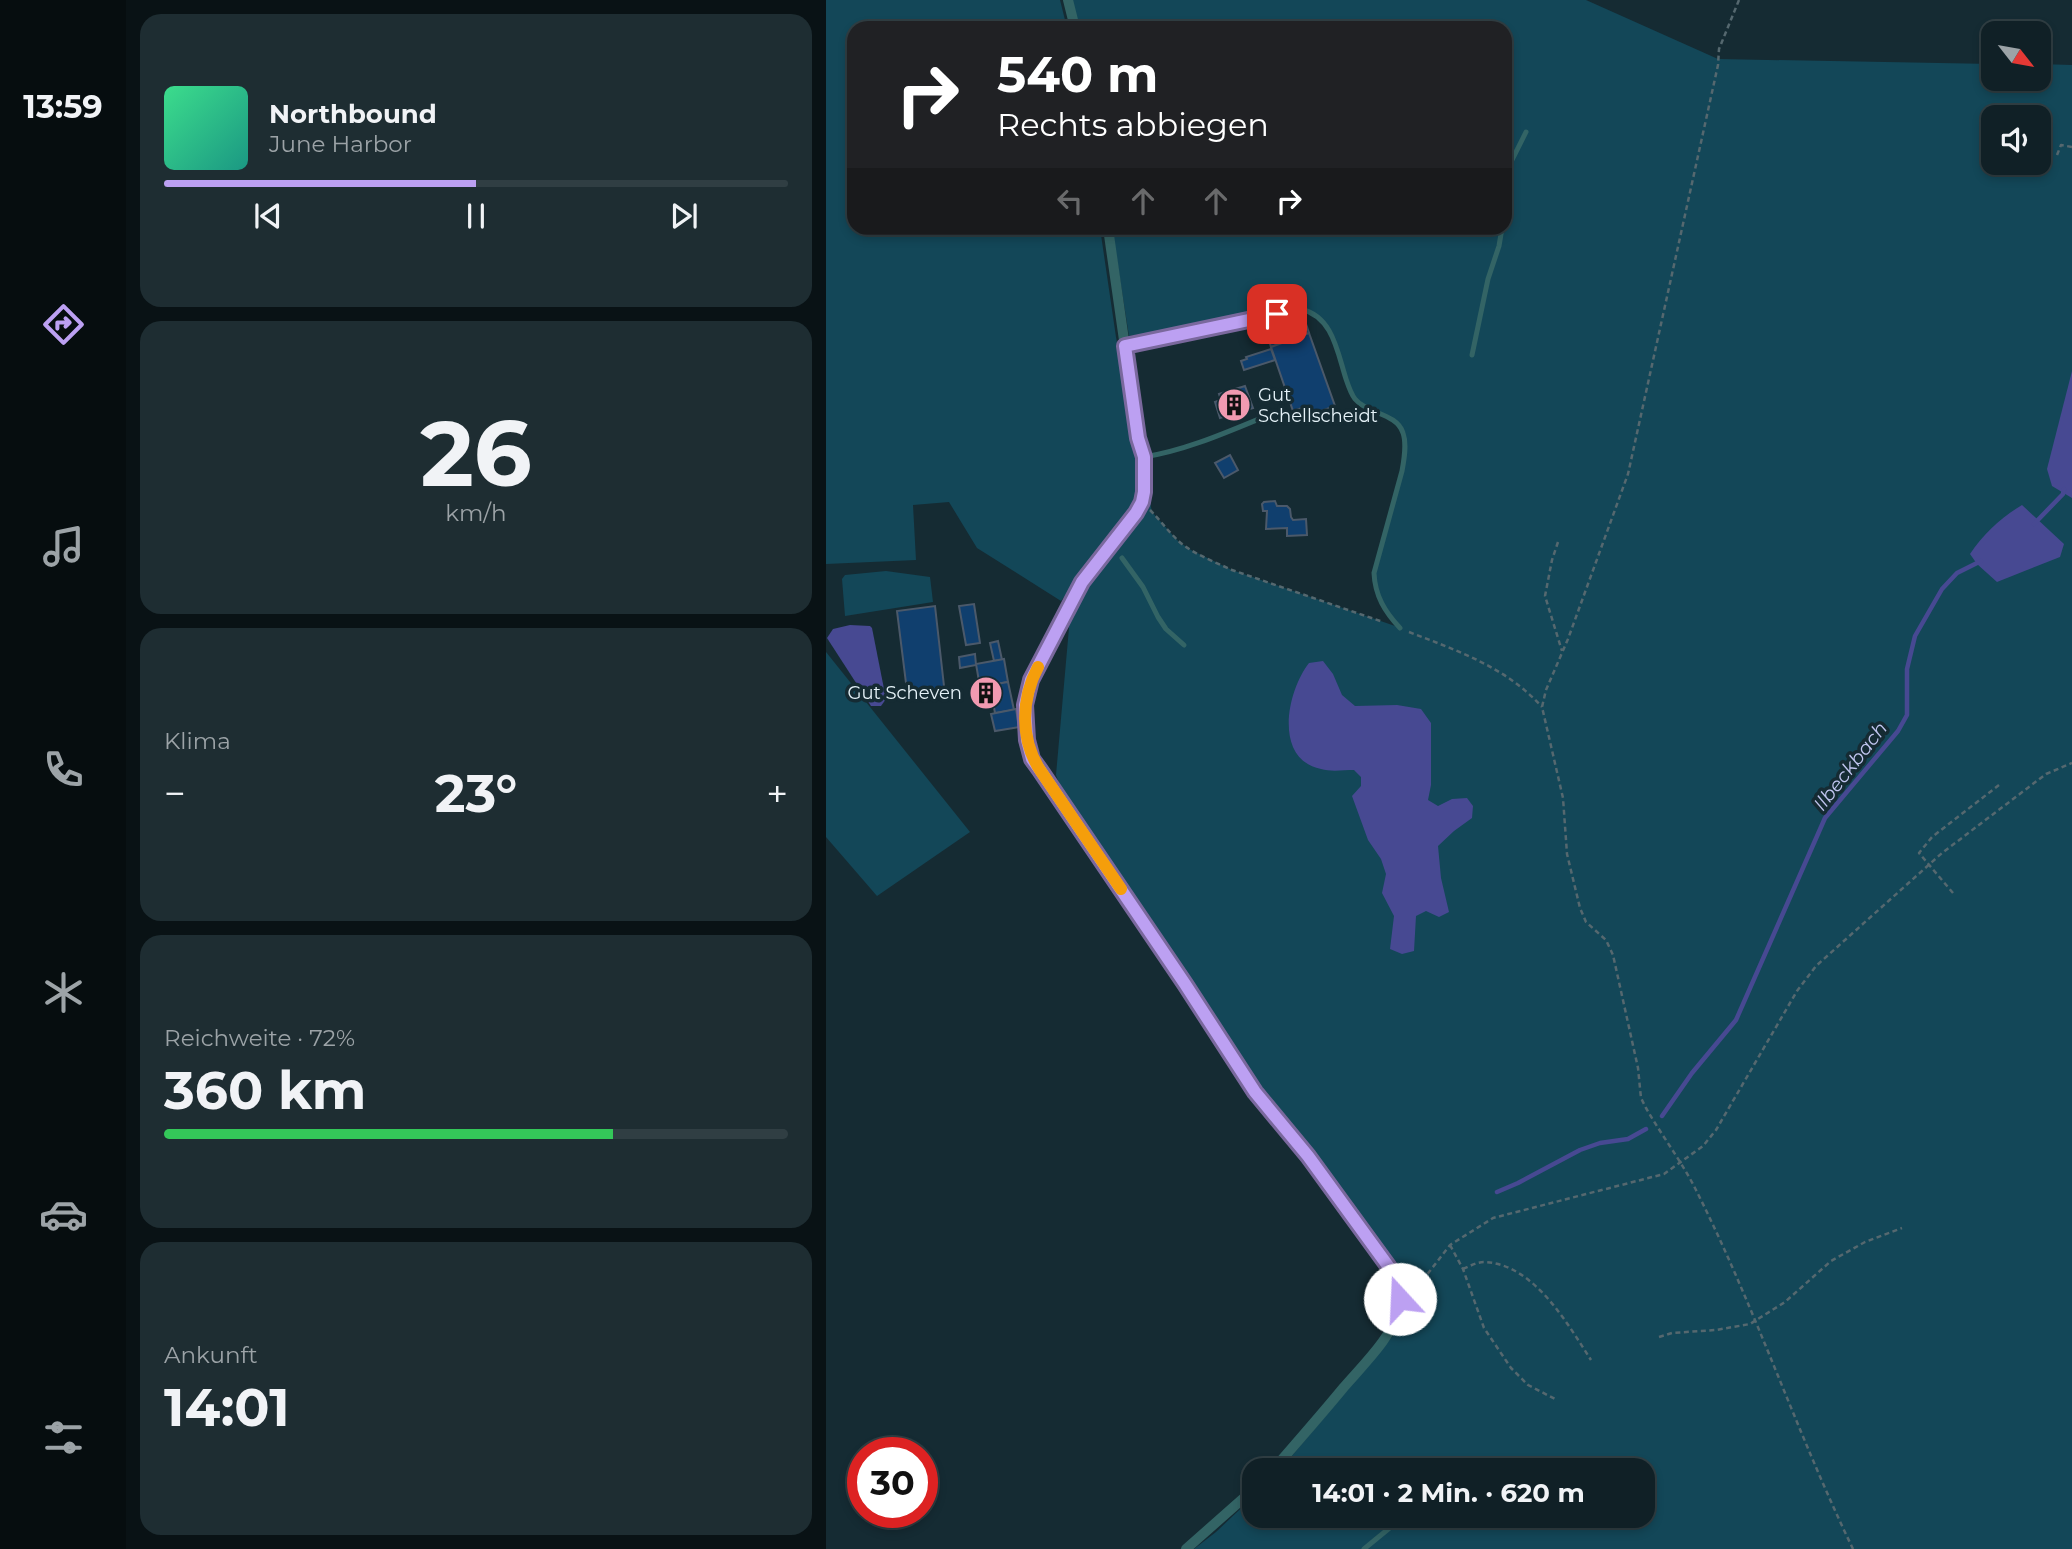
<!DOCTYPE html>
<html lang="de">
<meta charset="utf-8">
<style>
:root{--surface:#102026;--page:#1e2d32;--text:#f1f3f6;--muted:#9ca3a7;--line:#303e43;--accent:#bca0f2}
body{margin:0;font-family:Montserrat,sans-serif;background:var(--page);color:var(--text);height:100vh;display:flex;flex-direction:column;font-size:26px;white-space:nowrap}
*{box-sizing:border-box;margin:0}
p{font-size:23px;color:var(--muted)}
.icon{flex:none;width:38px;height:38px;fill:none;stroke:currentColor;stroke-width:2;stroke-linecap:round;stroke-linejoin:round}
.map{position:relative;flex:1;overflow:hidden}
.sheet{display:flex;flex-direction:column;gap:14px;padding:14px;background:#091215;width:700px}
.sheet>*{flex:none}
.hud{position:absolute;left:21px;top:21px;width:665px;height:214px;border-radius:21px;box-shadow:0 4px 10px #0003,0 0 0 2px var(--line);background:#202124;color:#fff;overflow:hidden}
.needle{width:46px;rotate:121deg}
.controls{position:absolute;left:1155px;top:21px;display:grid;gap:14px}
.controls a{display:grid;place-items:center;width:70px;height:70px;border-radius:14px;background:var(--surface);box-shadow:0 4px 10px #0003,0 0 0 2px var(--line);font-size:35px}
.speed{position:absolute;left:21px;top:1437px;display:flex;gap:14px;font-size:35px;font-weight:700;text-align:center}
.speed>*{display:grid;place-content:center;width:91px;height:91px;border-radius:50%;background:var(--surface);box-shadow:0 4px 10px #0003,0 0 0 2px var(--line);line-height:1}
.speed .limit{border:10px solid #d22;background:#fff;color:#111}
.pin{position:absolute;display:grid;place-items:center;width:60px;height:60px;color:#fff;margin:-30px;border-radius:14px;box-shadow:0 4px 10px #0006}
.me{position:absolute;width:77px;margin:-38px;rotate:340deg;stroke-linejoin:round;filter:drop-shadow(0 0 5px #0008)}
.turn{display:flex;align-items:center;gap:24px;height:147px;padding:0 35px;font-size:32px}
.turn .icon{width:91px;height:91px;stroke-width:2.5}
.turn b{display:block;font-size:49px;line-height:60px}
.lanes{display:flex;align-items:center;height:66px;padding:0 35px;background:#0003;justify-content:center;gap:35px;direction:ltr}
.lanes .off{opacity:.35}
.big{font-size:52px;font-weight:700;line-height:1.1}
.sheet .card{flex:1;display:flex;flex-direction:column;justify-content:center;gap:10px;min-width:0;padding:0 24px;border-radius:21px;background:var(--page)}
.sheet .dial{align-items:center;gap:0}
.dial b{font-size:91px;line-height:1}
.song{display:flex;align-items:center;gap:21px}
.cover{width:84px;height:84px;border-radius:10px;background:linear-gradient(135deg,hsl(150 70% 55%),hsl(170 70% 35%))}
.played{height:7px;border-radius:4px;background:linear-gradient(90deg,var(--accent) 50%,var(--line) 50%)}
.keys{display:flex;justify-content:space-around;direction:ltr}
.heat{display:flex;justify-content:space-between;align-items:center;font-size:38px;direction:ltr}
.charge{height:10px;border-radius:5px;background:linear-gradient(90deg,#34c759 72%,var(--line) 0)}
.trip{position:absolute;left:416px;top:1458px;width:413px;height:70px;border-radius:21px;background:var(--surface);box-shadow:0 4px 10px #0003,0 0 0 2px var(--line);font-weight:700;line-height:70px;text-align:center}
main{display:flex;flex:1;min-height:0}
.dock{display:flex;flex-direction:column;width:126px;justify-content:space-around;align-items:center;background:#060d0f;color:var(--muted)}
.dock .icon{width:49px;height:49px}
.dock .active{color:var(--accent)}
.dock b{font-size:32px;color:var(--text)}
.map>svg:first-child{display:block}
</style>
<main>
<nav class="dock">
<b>13:59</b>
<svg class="icon active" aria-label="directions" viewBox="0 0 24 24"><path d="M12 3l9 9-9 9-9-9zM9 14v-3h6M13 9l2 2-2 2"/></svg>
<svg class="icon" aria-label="music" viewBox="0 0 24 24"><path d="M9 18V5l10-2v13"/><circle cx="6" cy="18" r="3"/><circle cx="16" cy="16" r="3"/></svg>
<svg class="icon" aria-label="phone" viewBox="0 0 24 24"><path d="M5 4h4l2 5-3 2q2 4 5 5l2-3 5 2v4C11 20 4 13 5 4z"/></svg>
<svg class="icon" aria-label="climate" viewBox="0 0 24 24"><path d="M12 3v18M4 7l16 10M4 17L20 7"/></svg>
<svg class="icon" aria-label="car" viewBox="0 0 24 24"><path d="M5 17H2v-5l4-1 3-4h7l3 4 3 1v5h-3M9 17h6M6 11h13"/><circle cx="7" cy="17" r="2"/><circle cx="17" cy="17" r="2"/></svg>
<svg class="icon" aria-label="filters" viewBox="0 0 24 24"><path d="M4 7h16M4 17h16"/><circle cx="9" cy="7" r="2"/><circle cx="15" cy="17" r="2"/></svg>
</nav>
<section class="sheet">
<div class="card">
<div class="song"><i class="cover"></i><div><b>Northbound</b><p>June Harbor</p></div></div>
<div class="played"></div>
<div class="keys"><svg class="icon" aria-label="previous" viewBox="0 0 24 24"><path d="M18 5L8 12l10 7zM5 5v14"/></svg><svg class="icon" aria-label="pause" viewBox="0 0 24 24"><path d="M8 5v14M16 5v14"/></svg><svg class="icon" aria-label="next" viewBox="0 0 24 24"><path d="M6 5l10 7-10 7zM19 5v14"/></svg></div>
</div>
<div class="card dial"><b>26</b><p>km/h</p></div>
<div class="card"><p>Klima</p>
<div class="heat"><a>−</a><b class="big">23°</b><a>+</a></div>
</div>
<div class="card"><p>Reichweite · 72%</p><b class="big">360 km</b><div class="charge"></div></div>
<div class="card"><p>Ankunft</p><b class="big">14:01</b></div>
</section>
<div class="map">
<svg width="1246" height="1549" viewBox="0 0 1246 1549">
<rect width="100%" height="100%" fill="#152b33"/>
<g fill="#134758" fill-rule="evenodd">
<path d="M 0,0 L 234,0 L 241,28 L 28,28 L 28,228 L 274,228 L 290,337 L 313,459 L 315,486 L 298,519 L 235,601 L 151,548 L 123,502 L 87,505 L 90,560 L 0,564 Z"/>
<path d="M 246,0 L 760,0 L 892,59 L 1167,64 L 1167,79 L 1213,79 L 1213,64 L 1246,65 L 1246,1549 L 368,1549 L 390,1532 L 429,1495 L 429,1516 L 817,1516 L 817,1470 L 454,1470 L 566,1337 L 587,1305 L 584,1291 L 554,1244 L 487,1149 L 434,1085 L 237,794 L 230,775 L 243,628 L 239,621 L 261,585 L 316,516 L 323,497 L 326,512 L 353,542 L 365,550 L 406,570 L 572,627 L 553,598 L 548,573 L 576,471 L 578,434 L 573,426 L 528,399 L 499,323 L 475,309 L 303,336 L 286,228 L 679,228 L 679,28 L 252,28 ZM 1167,117 L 1213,117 L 1213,163 L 1167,163 Z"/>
<path d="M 60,571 L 104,577 L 107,602 L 19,616 L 16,579 L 19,575 Z"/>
<path d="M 0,652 L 144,832 L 51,896 L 0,837 Z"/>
</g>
<g fill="#474992">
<path d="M 1246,371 L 1246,498 L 1226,486 L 1221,469 Z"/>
<path d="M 1196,505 L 1238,544 L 1234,557 L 1171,582 L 1151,564 L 1144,554 C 1157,534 1176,517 1196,505 Z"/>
<path d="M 24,625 L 44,626 L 46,628 L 60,699 L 55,706 L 45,706 L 1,638 L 7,629 Z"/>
<path d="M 497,661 L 507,674 L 516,695 L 529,706 L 571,705 L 595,709 L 605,723 L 605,785 L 602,800 L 612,806 L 626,799 L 641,798 L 647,806 L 646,818 L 628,831 L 612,846 L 615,878 L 623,912 L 613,917 L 600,911 L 590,916 L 588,951 L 576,954 L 564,949 L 568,916 L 556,893 L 560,874 L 555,859 L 542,840 L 526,796 L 535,786 L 535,777 L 528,770 C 517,770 505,772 495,769 C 447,759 461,691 483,663 Z"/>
</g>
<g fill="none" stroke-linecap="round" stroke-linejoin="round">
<g stroke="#474992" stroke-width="4.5">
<path d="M 1208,524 L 1237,494 L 1238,489"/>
<path d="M 836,1116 L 866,1073 L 910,1020 L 999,818 L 1072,731 L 1081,715 L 1081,669 L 1089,636 L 1116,589 L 1131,573 L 1155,561"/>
<path d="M 671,1192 L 692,1183 L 754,1150 L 774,1143 L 802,1139 L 820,1129"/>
</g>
</g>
<g fill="#103f6e" stroke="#4b596a" stroke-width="2">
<path d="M 478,318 L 483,333 L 445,347 L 440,331 Z"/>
<path d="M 483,333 L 509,406 L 482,416 L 479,407 L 467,411 L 445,347 Z"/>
<path d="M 445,349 L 449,360 L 418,370 L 415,361 L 421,359 L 420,357 Z"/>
<path d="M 419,386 L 427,408 L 394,418 L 389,402 L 395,400 L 393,394 Z"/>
<path d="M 404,455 L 412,470 L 398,478 L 389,463 Z"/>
<path d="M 449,501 L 451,506 L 461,506 L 464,509 L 465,517 L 467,520 L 480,519 L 481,535 L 461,536 L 461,528 L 440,529 L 441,511 L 437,511 L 436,504 L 438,502 Z"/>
<path d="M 148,604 L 154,643 L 140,645 L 133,606 Z"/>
<path d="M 109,606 L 119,695 L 82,699 L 71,611 Z"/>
<path d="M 172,641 L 176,660 L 168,661 L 164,643 Z"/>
<path d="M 149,654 L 150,665 L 134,668 L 133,657 Z"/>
<path d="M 178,659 L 182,682 L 154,687 L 150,664 Z"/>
<path d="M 182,682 L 188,710 L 169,713 L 164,685 Z"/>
<path d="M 164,685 L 167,700 L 156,701 L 154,687 Z"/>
<path d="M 190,709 L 193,727 L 169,731 L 165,714 Z"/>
</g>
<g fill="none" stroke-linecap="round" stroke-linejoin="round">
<g stroke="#55686f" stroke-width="2.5" stroke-dasharray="5 3.5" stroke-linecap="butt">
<path d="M 913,0 L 893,49 L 892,65 L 802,474 L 742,639 L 720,690 L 716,707 L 737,798 L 741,854 L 754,908 L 760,922 L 780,940 L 787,955 L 812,1068 L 815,1098 L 820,1108 C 836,1136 856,1162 870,1190 C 929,1307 970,1431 1027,1549"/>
<path d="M 1231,155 L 1235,145 L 1246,147"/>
<path d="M 324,510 C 335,521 344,534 356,544 C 370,555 389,562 406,570 L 557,622"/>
<path d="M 732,542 L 726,560 L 719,596 L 736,651"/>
<path d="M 583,632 C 632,651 680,667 716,707"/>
<path d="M 1127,893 L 1093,853 L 1106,837 L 1173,785"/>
<path d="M 624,1245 L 637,1269 L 658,1328 L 685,1368 L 702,1385 L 731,1400"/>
<path d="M 637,1269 C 644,1266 651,1262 658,1262 C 708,1264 741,1323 765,1360"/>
<path d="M 586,1294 L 624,1245 L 667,1218 L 838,1174 L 877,1146 L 890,1130 L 971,991 L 990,966 L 1116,853 L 1220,774 L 1246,763"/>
<path d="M 833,1337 L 846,1333 L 890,1330 L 924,1324 L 959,1302 L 1005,1261 L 1039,1242 L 1076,1228"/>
</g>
<g stroke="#336465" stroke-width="5">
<path d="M 679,212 L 684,164 L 700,132"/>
<path d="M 299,346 L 475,309 C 507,317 511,351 520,379 C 522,385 525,394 529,399 C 541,414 571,413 577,433 C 581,444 578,460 576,471 L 548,573 C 549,596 559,612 574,628"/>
<path d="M 646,355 L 662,279 L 673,246 L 676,228"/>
<path d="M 318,457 C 363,450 408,429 450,412"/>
<path d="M 296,558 L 317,587 L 332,617 L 340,629 L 358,645"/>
<path d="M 538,1549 L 566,1526 L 570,1519"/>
</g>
<g stroke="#336465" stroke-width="10">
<path d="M 242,0 L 249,28"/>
<path d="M 282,228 L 312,438 C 320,463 324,490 310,513 L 255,582 L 205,680 L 199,705 L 201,739 L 206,759 L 214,770 L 359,984 L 429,1092 L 482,1156 L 565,1270 C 570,1281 577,1294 574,1307 C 568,1335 537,1365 518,1387 C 495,1415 471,1442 447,1470"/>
<path d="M 360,1549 L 429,1488"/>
</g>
</g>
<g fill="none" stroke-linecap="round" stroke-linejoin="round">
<defs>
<path id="route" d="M 451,314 L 299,346 L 312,438 L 318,457 L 318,492 L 316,502 L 310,513 L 256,582 L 205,680 L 199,705 L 201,740 L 206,759 L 214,770 L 359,984 L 429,1092 L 482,1156 L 565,1270 L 572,1286 L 574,1299"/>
</defs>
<use href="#route" stroke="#7a689d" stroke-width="18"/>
<use href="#route" stroke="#bca0f2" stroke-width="12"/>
<path stroke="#f59e0b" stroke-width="12" d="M 212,667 C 195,699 194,739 214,770 L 295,889"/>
</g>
<defs>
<symbol id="building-disc" viewBox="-11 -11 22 22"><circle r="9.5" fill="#f19ab1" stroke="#152b33"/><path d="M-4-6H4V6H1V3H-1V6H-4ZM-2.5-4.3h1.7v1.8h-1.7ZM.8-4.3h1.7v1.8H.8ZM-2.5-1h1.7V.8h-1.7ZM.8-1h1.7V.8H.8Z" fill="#111"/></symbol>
</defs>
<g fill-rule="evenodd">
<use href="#building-disc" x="389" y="386" width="38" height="38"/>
<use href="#building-disc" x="141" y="674" width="38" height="38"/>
</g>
<g text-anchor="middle" stroke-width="7" stroke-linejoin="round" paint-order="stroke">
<g font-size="18" fill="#e5f2f8" stroke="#152b33" text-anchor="start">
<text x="432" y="401">Gut<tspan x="432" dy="21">Schellscheidt</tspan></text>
<text x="136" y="699" text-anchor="end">Gut Scheven</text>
</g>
<g font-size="19" font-style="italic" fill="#c0c5ef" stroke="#152b33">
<text transform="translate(1024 766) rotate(-52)" y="7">Ilbeckbach</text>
</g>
</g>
</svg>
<div class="controls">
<a><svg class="needle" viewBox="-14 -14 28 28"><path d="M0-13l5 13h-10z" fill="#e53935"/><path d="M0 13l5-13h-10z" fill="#9ca3a7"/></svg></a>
<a><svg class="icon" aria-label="sound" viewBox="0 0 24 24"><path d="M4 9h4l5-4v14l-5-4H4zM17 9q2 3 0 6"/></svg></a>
</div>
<div class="speed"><div class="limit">30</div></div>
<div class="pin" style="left:451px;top:314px;background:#d93025"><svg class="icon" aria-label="arrive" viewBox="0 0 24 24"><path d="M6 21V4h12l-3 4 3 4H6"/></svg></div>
<svg class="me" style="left:574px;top:1299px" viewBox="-20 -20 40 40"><circle r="19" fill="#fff"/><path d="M0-13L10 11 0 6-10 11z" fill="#bca0f2"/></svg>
<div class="trip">14:01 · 2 Min. · 620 m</div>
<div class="hud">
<div class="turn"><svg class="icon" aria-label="right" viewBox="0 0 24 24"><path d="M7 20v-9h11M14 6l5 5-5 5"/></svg><div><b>540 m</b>Rechts abbiegen</div></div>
<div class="lanes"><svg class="icon off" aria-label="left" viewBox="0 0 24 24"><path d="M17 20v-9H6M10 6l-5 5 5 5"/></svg><svg class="icon off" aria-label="ahead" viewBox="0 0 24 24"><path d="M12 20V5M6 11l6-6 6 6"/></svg><svg class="icon off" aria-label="ahead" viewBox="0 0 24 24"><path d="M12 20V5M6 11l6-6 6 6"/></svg><svg class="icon" aria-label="right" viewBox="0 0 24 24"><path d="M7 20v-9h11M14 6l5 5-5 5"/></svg></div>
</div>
</div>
</main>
